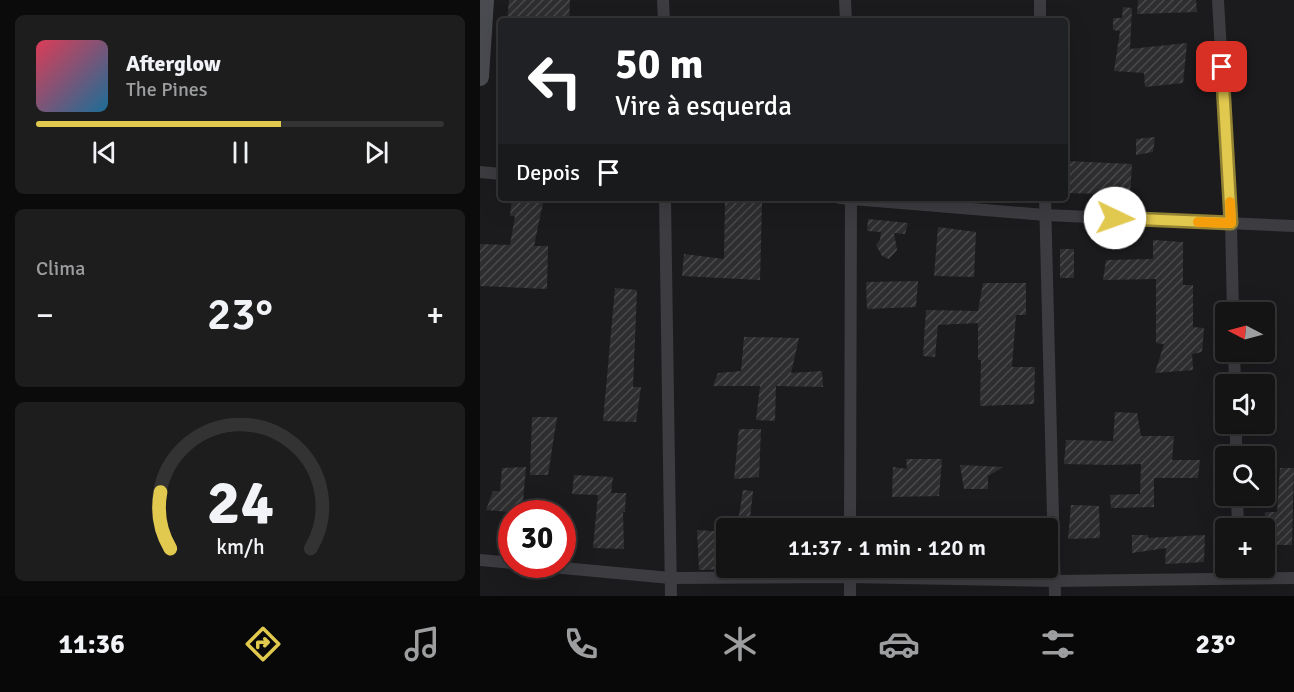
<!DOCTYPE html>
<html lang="pt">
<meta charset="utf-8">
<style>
:root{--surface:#141415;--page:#1d1d1e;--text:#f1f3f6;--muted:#9d9ea0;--line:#333334;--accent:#e1c84e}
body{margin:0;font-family:Signika,sans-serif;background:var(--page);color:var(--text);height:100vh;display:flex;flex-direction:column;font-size:22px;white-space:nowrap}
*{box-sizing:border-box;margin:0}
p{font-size:20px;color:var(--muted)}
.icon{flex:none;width:33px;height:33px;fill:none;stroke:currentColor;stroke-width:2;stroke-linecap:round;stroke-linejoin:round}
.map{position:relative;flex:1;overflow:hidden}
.sheet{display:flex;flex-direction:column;gap:15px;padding:15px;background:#0b0b0c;width:480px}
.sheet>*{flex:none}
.hud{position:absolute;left:18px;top:18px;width:570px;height:183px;border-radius:6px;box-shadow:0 6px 24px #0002,0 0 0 2px var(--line);background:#202124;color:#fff;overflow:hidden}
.needle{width:39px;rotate:276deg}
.tools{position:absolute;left:735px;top:302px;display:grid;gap:12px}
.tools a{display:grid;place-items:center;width:60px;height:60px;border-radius:6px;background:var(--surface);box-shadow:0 6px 24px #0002,0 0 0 2px var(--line);font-size:30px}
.speed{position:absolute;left:18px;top:500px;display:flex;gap:12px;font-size:30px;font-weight:700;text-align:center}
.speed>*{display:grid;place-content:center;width:78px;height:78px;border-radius:50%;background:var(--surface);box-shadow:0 6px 24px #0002,0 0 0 2px var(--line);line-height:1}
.speed .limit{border:9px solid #d22;background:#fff;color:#111}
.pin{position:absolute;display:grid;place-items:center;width:51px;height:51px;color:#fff;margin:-26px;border-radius:12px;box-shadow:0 3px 9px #0006}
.me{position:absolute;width:66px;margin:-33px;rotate:93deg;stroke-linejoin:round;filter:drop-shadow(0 0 4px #0008)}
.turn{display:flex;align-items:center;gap:21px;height:126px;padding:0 18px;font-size:27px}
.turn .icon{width:78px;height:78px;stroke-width:2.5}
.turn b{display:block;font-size:42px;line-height:51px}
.then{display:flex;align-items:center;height:57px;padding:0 18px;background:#0003;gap:12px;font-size:22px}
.big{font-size:45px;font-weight:600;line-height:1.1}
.sheet .card{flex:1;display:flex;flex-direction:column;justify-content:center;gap:9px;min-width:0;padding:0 21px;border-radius:9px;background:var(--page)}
.sheet .dial{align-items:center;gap:0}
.dial svg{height:156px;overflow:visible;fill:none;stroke:var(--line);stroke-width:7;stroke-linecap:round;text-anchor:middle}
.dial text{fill:var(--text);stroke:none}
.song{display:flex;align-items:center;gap:18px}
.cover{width:72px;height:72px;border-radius:9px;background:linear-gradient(135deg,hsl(350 70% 55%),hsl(200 70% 35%))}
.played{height:6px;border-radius:3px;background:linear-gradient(90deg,var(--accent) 60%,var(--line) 60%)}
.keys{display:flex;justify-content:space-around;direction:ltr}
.heat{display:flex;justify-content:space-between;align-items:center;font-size:33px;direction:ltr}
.trip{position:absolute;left:236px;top:518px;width:342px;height:60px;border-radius:6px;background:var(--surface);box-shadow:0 6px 24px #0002,0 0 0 2px var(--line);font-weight:600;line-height:60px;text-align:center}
.tab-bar{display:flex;height:96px;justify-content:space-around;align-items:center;background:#080808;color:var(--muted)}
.tab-bar .icon{width:42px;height:42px}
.tab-bar .active{color:var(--accent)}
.tab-bar b{font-size:27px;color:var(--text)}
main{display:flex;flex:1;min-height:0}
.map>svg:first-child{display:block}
</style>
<main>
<section class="sheet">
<div class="card">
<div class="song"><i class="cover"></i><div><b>Afterglow</b><p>The Pines</p></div></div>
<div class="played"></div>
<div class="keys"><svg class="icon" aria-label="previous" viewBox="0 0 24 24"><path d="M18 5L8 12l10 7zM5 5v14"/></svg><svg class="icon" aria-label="pause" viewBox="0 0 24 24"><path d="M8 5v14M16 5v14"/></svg><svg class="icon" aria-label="next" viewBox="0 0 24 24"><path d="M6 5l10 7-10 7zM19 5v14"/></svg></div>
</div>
<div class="card"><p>Clima</p>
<div class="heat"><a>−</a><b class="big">23°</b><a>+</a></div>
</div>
<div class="card dial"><svg viewBox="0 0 100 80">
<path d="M14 69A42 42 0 1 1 86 69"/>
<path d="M14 69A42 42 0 0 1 9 40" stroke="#e1c84e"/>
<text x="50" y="56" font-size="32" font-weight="700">24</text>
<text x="50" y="72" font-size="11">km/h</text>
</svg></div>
</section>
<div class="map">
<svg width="814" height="596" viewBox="0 0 814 596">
<defs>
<pattern id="building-hatch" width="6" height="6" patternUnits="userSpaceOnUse" patternTransform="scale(1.5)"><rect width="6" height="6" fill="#2e2d30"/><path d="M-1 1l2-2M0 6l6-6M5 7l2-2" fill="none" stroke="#4a494c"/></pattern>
</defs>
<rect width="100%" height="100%" fill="#1b1a1c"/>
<g fill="url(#building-hatch)">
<path d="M 29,0 L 90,0 L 89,21 L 27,21 Z"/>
<path d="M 658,0 L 716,0 L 717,12 L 657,14 Z"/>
<path d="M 643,7 L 652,8 L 650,49 L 707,43 L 703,83 L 665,87 L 664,73 L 634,71 L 640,31 L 633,30 L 633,18 L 642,18 Z"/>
<path d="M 675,137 L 673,152 L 656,155 L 656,139 Z"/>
<path d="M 588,161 L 652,164 L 649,210 L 626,209 L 626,194 L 585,193 Z"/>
<path d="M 32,198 L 64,198 L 54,246 L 68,246 L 67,289 L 0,286 L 0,244 L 30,245 L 35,216 L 30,216 Z"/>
<path d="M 245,202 L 282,203 L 280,280 L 202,276 L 204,254 L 244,259 Z"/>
<path d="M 388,219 L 428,223 L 425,234 L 414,233 L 417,250 L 409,259 L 402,256 L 396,245 L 400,240 L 401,232 L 387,231 Z"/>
<path d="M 458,227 L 496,232 L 494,277 L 454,276 Z"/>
<path d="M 673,240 L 703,242 L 703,285 L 713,285 L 713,327 L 724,328 L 722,352 L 712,354 L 713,370 L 675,373 L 684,344 L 676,343 L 676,279 L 623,280 L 626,260 L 673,259 Z"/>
<rect x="580" y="249" width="14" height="29"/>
<path d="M 438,281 L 436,307 L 387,309 L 386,282 Z"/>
<path d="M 503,283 L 546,283 L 546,315 L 536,315 L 532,367 L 555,367 L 554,404 L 500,406 L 501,360 L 498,360 L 498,323 L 458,325 L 455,357 L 443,356 L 446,310 L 498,311 Z"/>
<path d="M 135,288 L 157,290 L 153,387 L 161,387 L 156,422 L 123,421 Z"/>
<path d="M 264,337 L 319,338 L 311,373 L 342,371 L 343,387 L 296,386 L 295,421 L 276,420 L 280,386 L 233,386 L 238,373 L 261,371 Z"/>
<path d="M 635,412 L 657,413 L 661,436 L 694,436 L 692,460 L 720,460 L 718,478 L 674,478 L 674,507 L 631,508 L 630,495 L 660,494 L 661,464 L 629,465 L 584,464 L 586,440 L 633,441 Z"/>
<path d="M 52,417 L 77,417 L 68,475 L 50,475 Z"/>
<path d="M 259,429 L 281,429 L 279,477 L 254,479 Z"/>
<path d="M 426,459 L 462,459 L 459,496 L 412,497 L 413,467 L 427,469 Z"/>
<path d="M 480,465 L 523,467 L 508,476 L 508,489 L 484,489 Z"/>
<path d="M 46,467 L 42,513 L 6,510 L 13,491 L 20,491 L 22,468 Z"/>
<path d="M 800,468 L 814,468 L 812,545 L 784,545 L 785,512 L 797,512 Z"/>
<path d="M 94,475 L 133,477 L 131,493 L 146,493 L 145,512 L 143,512 L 144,549 L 113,548 L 118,495 L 92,494 Z"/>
<path d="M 263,490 L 273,491 L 269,528 L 257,528 Z"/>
<path d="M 591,505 L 619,506 L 620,538 L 588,539 Z"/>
<path d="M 217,530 L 246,532 L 246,569 L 219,570 Z"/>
<path d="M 652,535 L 668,535 L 668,538 L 725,535 L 724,562 L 685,564 L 686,548 L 652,553 Z"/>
</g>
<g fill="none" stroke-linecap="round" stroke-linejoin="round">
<g stroke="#3c3c41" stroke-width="12">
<path d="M 183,0 L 184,21"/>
<path d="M 365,0 L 366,21"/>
<path d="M 560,0 L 560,21"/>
<path d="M 738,0 L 751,223 L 753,312"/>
<path d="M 0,172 L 21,174"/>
<path d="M 185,198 L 191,596"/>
<path d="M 360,198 L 565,215 L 814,226"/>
<path d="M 565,198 L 575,596"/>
<path d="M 754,351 L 755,384"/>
<path d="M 756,423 L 756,456"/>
<path d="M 757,495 L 758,528"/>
<path d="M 370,528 L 371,198"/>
<path d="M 0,560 L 32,563"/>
<path d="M 40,564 L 190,578 L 370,577 L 574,581 L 814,578"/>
<path d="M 370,567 L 370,596"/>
</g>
<path stroke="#4a4a51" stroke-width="18" d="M 0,77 L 5,0"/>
</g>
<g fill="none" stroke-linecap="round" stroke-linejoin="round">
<defs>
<path id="route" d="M 635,218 L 751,223 L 742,67"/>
</defs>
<use href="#route" stroke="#928233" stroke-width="15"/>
<use href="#route" stroke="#e1c84e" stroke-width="10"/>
<path stroke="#f59e0b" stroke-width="10" d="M 718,222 L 751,223 L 750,202"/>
</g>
</svg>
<div class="tools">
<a><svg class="needle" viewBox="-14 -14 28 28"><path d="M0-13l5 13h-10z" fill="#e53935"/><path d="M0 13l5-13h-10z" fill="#9d9ea0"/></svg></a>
<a><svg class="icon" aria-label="sound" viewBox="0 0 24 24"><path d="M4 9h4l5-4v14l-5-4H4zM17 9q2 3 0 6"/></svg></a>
<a><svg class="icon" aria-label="search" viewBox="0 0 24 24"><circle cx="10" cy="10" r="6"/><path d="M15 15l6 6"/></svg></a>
<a>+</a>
</div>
<div class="speed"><div class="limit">30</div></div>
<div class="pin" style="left:742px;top:67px;background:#d93025"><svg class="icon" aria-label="arrive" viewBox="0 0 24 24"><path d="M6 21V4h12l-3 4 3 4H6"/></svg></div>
<svg class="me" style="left:635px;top:218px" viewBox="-20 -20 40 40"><circle r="19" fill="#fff"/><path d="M0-13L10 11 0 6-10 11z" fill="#e1c84e"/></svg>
<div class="trip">11:37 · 1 min · 120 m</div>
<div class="hud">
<div class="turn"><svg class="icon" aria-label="left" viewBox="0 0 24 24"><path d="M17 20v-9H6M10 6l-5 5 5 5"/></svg><div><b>50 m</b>Vire à esquerda</div></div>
<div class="then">Depois<svg class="icon" aria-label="arrive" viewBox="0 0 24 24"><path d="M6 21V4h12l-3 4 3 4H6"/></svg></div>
</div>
</div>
</main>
<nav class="tab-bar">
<b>11:36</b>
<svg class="icon active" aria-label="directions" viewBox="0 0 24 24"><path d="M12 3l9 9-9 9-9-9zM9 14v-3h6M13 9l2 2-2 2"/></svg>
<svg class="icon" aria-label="music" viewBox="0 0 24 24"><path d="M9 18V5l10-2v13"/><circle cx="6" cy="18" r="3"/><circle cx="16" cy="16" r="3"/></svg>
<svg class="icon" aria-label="phone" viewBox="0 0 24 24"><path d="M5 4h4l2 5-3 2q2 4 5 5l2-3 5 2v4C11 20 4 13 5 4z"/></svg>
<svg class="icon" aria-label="climate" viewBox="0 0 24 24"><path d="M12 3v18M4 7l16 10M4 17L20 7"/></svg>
<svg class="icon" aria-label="car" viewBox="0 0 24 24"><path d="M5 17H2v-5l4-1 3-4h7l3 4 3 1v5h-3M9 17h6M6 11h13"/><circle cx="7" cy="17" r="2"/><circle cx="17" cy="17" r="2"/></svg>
<svg class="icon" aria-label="filters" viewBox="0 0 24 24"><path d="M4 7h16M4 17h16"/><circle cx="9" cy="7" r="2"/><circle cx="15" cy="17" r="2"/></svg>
<b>23°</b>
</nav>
